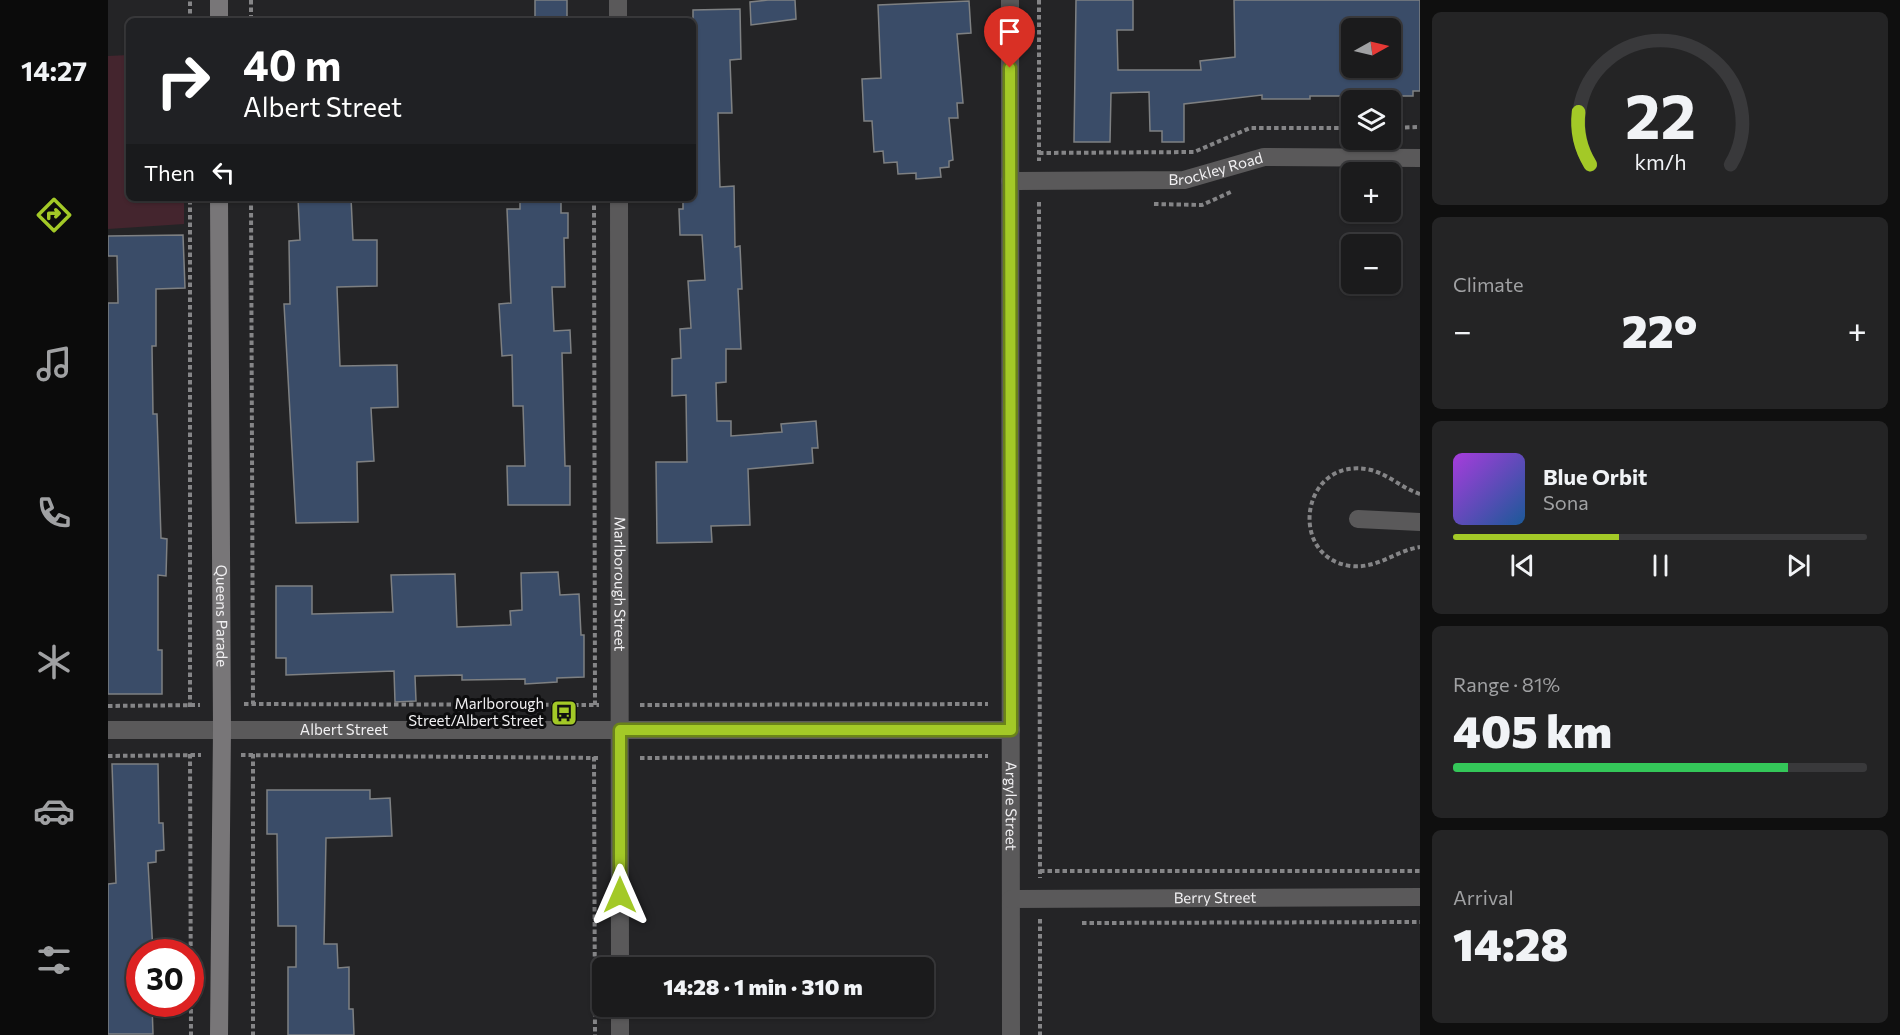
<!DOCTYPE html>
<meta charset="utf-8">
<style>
:root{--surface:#1b1b1c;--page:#242425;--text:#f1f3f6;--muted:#a0a1a3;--line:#39393b;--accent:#a3c927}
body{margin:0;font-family:Commissioner,sans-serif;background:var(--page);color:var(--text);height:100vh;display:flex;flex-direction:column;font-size:22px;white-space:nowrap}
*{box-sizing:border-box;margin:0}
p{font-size:20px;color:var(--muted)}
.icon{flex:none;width:33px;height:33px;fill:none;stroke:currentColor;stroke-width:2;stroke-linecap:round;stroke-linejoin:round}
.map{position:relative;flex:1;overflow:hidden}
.drawer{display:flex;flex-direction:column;gap:12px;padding:12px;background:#0f0f0f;width:480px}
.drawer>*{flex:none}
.banner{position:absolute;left:18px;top:18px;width:570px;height:183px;border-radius:9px;box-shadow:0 2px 4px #0004,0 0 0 2px var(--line);background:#202124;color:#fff;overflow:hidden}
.needle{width:39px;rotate:82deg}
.fabs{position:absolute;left:1233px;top:18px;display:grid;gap:12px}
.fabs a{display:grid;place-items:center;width:60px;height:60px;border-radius:9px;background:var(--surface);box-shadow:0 2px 4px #0004,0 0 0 2px var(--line);font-size:30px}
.speed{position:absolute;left:18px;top:939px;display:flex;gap:12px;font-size:30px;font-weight:700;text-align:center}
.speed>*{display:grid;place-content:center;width:78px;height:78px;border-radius:50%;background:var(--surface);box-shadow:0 2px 4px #0004,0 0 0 2px var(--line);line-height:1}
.speed .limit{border:9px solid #d22;background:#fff;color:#111}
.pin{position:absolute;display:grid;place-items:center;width:51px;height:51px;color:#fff;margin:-62px -26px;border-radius:50% 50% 50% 0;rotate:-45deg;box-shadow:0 0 6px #0007}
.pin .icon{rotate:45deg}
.me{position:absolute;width:66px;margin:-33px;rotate:0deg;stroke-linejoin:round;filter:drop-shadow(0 0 4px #0008)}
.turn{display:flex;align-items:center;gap:21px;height:126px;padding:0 18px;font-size:27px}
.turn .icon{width:78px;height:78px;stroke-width:2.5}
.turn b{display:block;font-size:42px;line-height:51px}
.then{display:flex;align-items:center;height:57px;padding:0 18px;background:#0003;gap:12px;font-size:22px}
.big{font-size:45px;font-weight:800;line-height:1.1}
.drawer .tile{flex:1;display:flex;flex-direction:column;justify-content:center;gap:9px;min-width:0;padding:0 21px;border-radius:9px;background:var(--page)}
.drawer .dial{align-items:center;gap:0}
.dial svg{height:156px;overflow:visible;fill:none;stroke:var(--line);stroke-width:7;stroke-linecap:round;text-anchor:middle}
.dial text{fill:var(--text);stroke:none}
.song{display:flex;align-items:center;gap:18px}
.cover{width:72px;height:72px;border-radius:9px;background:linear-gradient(135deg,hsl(280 70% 55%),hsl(210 70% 35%))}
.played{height:6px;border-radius:3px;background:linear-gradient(90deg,var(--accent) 40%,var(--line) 40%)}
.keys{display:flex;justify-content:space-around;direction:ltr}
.heat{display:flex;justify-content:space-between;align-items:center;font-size:33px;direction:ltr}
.charge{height:9px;border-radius:4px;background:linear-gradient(90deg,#34c759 81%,var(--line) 0)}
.trip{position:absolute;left:484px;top:957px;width:342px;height:60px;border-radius:9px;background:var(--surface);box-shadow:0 2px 4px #0004,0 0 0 2px var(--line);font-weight:800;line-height:60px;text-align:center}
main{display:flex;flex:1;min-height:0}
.menu{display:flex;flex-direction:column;width:108px;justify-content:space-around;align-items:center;background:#0b0b0b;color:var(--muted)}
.menu .icon{width:42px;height:42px}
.menu .selected{color:var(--accent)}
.menu b{font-size:27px;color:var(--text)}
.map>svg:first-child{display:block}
</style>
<main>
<nav class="menu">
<b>14:27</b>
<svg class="icon selected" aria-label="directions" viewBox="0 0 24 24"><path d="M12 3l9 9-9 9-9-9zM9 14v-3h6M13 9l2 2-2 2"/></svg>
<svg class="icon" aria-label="music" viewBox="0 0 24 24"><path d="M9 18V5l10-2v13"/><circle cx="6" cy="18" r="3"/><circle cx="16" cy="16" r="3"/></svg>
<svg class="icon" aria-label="phone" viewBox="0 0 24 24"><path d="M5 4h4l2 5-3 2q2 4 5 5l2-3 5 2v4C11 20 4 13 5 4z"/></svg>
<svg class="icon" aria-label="climate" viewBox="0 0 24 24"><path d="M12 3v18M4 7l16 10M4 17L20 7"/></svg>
<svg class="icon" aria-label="car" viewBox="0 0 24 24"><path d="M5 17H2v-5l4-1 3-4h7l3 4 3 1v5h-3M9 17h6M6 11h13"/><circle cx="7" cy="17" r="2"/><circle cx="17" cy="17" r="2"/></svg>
<svg class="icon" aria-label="filters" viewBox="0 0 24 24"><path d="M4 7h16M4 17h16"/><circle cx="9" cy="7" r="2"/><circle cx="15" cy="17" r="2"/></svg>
</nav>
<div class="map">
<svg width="1312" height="1035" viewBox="0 0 1312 1035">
<rect width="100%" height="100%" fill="#242426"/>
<path fill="#44252e" d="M 21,55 L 21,198 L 76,198 L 76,224 L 0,229 L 0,56 Z"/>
<g fill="#3a4c68" stroke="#7e8082" stroke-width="1.5" fill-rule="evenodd">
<rect x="427" y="0" width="32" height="21"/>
<path d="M 660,0 L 687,0 L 688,19 L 643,25 L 642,2 Z"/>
<path d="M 968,0 L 1025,0 L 1025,30 L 1009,30 L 1010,70 L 1093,70 L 1092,61 L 1127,57 L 1126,0 L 1312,0 L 1312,91 L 1305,91 L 1305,96 L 1202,96 L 1202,99 L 1154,99 L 1154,95 L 1076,104 L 1076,142 L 1054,142 L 1054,131 L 1042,131 L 1041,92 L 1003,93 L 1002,142 L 966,142 ZM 1244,28 L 1282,28 L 1282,68 L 1244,68 Z"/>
<path d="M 861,1 L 863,33 L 849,34 L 855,103 L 849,103 L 850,118 L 841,118 L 845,160 L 841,161 L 841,167 L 832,168 L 833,177 L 808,179 L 808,173 L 790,174 L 789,162 L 776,163 L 775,151 L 766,152 L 764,121 L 756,121 L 754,79 L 773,78 L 770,5 Z"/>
<path d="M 632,9 L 633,59 L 622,60 L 624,113 L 610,113 L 612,187 L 626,186 L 627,247 L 632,246 L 634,289 L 630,289 L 633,349 L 618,349 L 618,382 L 608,383 L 609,421 L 623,421 L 623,436 L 674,432 L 673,424 L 708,421 L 710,448 L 704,448 L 705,463 L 640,469 L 642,525 L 603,526 L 604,542 L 549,543 L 548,462 L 579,462 L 578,395 L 564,396 L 564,359 L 573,358 L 572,329 L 583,328 L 580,281 L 597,280 L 594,235 L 572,235 L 571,209 L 575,209 L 575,198 L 585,198 L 585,10 Z"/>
<path d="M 190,198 L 243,198 L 245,240 L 269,240 L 269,286 L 229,287 L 232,366 L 289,365 L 290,407 L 263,408 L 266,461 L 249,462 L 250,522 L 188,523 L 176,304 L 182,304 L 181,241 L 192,240 Z"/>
<path d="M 412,198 L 453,198 L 453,213 L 460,213 L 460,238 L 456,238 L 457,287 L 444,287 L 446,331 L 462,330 L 463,353 L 454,353 L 457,466 L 462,466 L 462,505 L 400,505 L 399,466 L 417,466 L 415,406 L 405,406 L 404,355 L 394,356 L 391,304 L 403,303 L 399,209 L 412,209 Z"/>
<path d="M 75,235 L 77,288 L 48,289 L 48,346 L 44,346 L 45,414 L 49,414 L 53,538 L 59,539 L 58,576 L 50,575 L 50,650 L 54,650 L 54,694 L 0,694 L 0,303 L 10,303 L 9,256 L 0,256 L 0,236 Z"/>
<path d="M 450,572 L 452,595 L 471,594 L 473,635 L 476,635 L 476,677 L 449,678 L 449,682 L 417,684 L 417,679 L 354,680 L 354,675 L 307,676 L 308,701 L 287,702 L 286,671 L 178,675 L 178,658 L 168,658 L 168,586 L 204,586 L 204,614 L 285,612 L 283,575 L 347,574 L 349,627 L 403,625 L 402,611 L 414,610 L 413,573 Z"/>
<path d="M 4,764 L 50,764 L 51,823 L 55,823 L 56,850 L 48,851 L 48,862 L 40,863 L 45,952 L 32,952 L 32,1004 L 44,1004 L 45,1034 L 0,1034 L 0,884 L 8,883 Z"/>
<path d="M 159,790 L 262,790 L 262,799 L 282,798 L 284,836 L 218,838 L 216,944 L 229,944 L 230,968 L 241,967 L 241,1009 L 245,1009 L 246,1035 L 180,1035 L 180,967 L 188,967 L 188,926 L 170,926 L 169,834 L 159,834 Z"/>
</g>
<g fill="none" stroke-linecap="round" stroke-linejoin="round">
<g stroke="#858587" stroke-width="4" stroke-dasharray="4.5 3" stroke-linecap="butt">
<path d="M 143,0 L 143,21"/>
<path d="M 931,0 L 931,161"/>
<path d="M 82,21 L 82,0"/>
<path d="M 1282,128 L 1312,127"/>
<path d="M 931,153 L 1086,152 L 1142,128 L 1244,128"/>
<path d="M 143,198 L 145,704"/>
<path d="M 486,198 L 487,707"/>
<path d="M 931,202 L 932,878"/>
<path d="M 1046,204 L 1094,205 L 1125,191"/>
<path d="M 1312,494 C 1294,488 1281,475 1263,470 C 1193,454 1178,558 1243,566 C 1269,569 1287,551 1312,547"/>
<path d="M 136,704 L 491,705"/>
<path d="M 532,705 L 880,704"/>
<path d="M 0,706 L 92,705"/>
<path d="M 82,707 L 82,198"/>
<path d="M 82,754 L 83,1035"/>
<path d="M 145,754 L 145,1035"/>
<path d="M 133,755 L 492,758"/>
<path d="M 0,756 L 93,755"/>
<path d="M 486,757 L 487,1035"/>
<path d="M 532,758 L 880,756"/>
<path d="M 932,871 L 1312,871"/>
<path d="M 932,919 L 932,1035"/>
<path d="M 974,923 L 1312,922"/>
</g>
<g stroke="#5a595a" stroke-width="18">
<path d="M 510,0 L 510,21"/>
<path id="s1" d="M 902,0 L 903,1035"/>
<path id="s2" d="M 902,181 L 1076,180 L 1156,157 L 1312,158"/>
<path id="s3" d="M 511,198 L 512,968"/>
<path d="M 1250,519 L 1312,522"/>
<path id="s4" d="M 0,730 L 903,730"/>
<path id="s5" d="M 903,899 L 1312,897"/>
<path d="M 512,1035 L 512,1006"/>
</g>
<g stroke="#787678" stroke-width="18">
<path d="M 111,0 L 111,21"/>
<path id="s6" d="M 111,198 L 114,729 L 111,1035"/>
</g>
</g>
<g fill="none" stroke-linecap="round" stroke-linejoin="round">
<defs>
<path id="route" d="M 512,895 L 512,730 L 903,730 L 902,68"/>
</defs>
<use href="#route" stroke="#6a8319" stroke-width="15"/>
<use href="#route" stroke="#a3c927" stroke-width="10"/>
</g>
<defs>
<symbol id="bus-square" viewBox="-11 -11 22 22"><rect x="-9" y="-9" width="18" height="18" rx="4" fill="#a3c927" stroke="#0d0d0e"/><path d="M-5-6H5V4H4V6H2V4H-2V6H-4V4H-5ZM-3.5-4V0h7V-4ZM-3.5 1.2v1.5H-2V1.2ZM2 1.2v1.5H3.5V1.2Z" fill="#111"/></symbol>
</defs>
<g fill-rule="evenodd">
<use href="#bus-square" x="441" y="698" width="30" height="30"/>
</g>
<g text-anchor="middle" stroke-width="6" stroke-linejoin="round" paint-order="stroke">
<g font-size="15" fill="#f1f0f2" stroke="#0d0d0e">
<text dy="5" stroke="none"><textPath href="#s2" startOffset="207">Brockley Road</textPath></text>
<text dy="5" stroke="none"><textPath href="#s3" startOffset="386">Marlborough Street</textPath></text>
<text dy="5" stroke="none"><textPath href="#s6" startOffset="418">Queens Parade</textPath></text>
<text dy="5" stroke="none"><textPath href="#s4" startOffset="236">Albert Street</textPath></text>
<text dy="5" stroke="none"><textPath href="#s1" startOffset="806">Argyle Street</textPath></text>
<text dy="5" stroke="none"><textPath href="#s5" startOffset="204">Berry Street</textPath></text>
</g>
<g font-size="15" fill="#f1f0f2" stroke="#0d0d0e" text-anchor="end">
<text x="436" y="709">Marlborough<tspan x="436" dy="17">Street/Albert Street</tspan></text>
</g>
</g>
</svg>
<div class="fabs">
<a><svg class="needle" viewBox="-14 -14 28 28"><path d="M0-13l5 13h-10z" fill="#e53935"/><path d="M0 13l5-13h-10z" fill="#a0a1a3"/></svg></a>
<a><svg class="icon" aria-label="layers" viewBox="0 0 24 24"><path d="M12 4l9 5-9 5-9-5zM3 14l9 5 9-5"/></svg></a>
<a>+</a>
<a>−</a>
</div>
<div class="speed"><div class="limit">30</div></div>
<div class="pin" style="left:902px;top:68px;background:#d93025"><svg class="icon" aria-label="arrive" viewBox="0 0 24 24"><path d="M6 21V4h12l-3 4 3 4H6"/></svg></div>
<svg class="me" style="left:512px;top:895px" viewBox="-20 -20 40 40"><path d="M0-17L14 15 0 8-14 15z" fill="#a3c927" stroke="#fff" stroke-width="4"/></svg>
<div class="trip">14:28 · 1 min · 310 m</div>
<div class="banner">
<div class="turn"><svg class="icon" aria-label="right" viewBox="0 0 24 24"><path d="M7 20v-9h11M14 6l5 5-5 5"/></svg><div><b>40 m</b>Albert Street</div></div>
<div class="then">Then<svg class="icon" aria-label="left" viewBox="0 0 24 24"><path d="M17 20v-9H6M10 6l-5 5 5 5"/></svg></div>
</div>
</div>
<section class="drawer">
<div class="tile dial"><svg viewBox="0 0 100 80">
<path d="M14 69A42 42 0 1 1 86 69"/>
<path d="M14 69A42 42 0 0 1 8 42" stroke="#a3c927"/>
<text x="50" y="56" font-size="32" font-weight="700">22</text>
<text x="50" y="72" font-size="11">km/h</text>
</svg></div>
<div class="tile"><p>Climate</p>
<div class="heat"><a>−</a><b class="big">22°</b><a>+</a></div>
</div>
<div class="tile">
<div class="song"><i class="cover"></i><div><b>Blue Orbit</b><p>Sona</p></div></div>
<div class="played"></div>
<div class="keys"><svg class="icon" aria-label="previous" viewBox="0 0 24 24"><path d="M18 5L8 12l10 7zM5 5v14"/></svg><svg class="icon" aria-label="pause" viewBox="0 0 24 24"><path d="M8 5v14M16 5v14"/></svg><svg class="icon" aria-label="next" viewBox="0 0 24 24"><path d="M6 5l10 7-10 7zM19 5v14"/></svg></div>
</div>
<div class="tile"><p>Range · 81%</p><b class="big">405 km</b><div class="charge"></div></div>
<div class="tile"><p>Arrival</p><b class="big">14:28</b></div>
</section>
</main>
